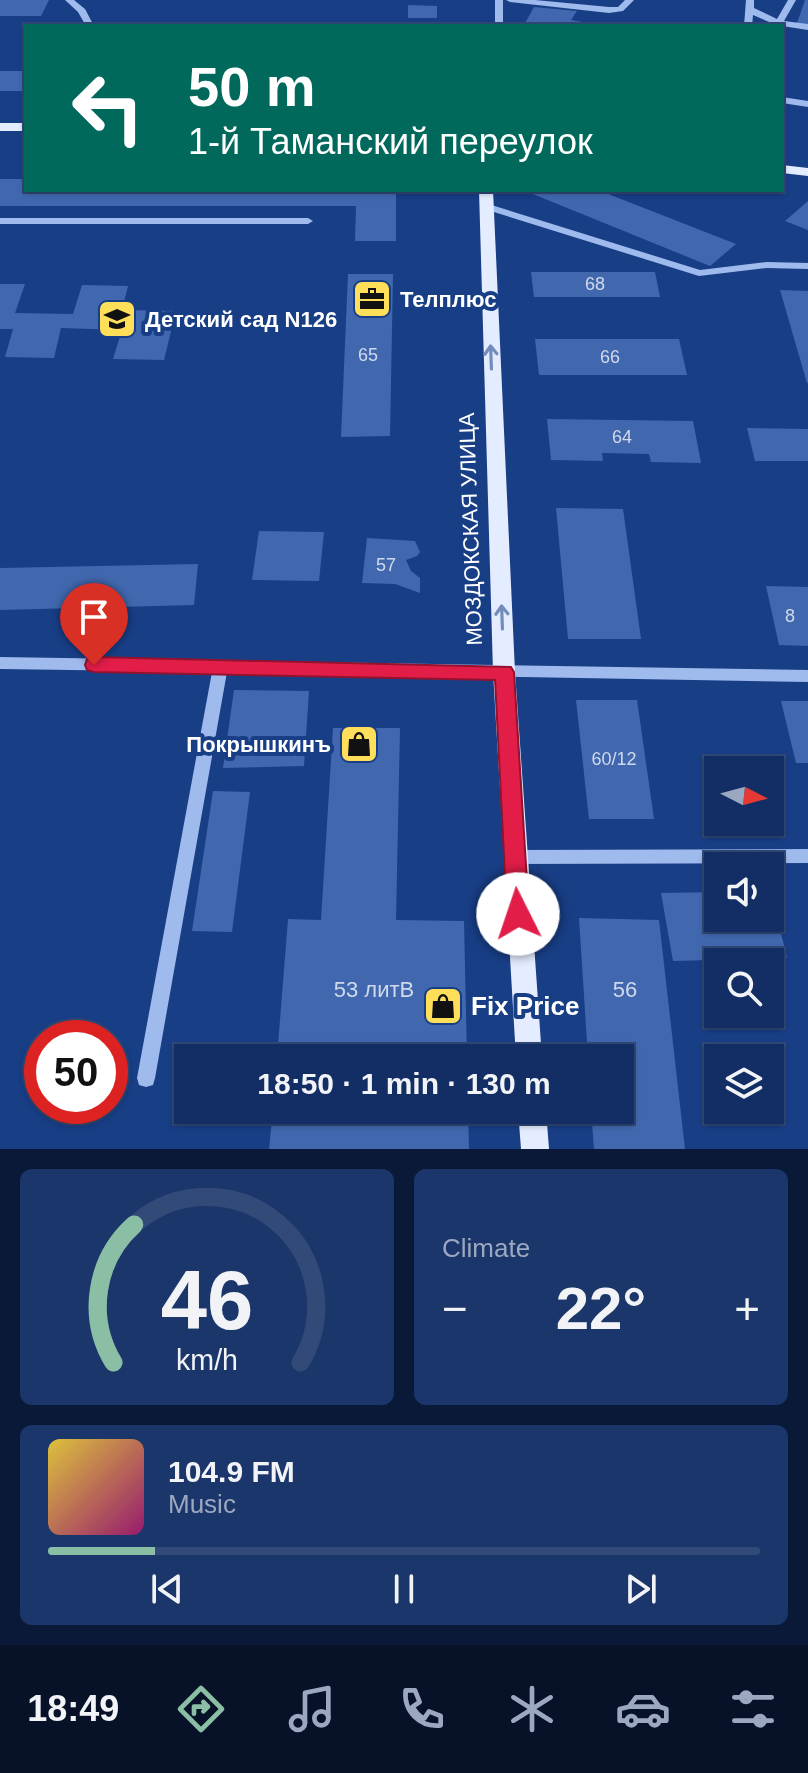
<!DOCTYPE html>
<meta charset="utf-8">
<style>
:root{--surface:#122e64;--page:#1b366a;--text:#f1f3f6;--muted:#9ca8bf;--line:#314a78;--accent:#8abfa5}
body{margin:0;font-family:Helvetica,sans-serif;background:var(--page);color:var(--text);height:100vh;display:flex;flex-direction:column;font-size:30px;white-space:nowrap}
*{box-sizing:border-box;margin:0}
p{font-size:26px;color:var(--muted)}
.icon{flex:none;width:44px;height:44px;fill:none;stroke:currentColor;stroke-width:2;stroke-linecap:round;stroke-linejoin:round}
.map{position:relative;height:1149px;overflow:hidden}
.details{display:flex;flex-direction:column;gap:20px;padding:20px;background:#0a1937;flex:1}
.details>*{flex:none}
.banner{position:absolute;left:24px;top:24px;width:760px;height:168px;border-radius:0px;box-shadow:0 2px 6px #0004,0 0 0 2px var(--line);background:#00695c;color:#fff;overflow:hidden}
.needle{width:52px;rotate:96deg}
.fabs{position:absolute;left:704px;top:756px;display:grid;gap:16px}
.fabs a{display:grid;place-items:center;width:80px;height:80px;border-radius:0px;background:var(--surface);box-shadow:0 2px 6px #0004,0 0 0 2px var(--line);font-size:40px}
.speed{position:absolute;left:24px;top:1020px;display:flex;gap:16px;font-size:40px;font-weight:700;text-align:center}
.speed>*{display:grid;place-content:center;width:104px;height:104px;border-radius:50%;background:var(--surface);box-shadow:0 2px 6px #0004,0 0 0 2px var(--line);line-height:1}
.speed .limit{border:12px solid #d22;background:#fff;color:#111}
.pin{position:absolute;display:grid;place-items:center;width:68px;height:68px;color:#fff;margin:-82px -34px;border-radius:50% 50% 50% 0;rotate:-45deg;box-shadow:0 0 8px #0007}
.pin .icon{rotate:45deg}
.me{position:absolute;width:88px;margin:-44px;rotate:356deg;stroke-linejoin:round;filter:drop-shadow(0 0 6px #0008)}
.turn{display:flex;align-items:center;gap:28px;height:168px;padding:0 32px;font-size:36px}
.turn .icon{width:104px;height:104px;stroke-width:2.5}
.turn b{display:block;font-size:56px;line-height:68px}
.big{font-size:60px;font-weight:600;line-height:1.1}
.details .card{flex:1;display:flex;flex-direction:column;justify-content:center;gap:12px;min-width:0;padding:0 28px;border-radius:12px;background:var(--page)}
.details .dial{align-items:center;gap:0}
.dial svg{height:208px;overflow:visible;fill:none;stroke:var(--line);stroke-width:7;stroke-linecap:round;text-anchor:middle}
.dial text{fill:var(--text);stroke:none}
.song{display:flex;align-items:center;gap:24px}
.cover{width:96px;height:96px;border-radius:12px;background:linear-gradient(135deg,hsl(50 70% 55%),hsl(320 70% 35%))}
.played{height:8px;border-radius:4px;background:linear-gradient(90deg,var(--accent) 15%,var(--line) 15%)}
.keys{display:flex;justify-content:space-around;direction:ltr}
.heat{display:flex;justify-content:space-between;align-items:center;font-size:44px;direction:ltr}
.details .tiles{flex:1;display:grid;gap:20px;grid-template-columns:1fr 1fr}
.card:last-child{grid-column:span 2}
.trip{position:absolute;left:174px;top:1044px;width:460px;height:80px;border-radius:0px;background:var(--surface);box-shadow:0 2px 6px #0004,0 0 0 2px var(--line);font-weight:600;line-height:80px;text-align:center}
.menu{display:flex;height:128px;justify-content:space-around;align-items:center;background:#071228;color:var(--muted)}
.menu .icon{width:56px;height:56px}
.menu .on{color:var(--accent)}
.menu b{font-size:36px;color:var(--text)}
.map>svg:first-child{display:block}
</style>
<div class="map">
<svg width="808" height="1149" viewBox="0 0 808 1149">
<rect width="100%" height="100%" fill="#183e86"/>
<g fill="#4168af">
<path d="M 0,0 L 49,0 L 41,16 L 0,16 Z"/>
<path d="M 805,0 L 808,0 L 808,25 L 797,23 Z"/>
<path d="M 408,5 L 437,6 L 437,18 L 408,18 Z"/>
<path d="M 534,7 L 577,11 L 571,20 L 603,26 L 524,25 Z"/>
<rect x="0" y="71" width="26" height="20"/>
<path d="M 0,179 L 26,179 L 26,190 L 396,190 L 396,241 L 355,241 L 356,206 L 0,206 Z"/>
<path d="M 523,190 L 598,190 L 736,244 L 710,266 Z"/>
<path d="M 808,201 L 808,230 L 785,221 Z"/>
<path d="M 531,272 L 655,272 L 660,297 L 534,297 Z"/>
<path d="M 348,274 L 393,274 L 390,436 L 341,437 Z"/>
<path d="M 0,284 L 25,284 L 15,313 L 73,314 L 82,285 L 128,286 L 122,310 L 176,311 L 164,360 L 113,359 L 122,330 L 61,328 L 54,358 L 5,357 L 13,329 L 0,329 Z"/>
<path d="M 780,290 L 808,291 L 808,383 L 807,383 Z"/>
<path d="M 535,339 L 679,339 L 687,375 L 539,375 Z"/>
<path d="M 547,419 L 693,421 L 701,463 L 651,462 L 649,454 L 602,453 L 603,461 L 551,460 Z"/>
<path d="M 747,428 L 808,429 L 808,461 L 755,461 Z"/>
<path d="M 556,508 L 623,509 L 641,639 L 568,639 Z"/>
<path d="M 259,531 L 324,532 L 319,581 L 252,580 Z"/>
<path d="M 367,538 L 415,541 L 420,552 L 417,556 L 406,560 L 411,571 L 420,578 L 420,593 L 395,584 L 362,583 Z"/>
<path d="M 198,564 L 194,605 L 0,610 L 0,568 Z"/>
<path d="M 766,586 L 808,587 L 808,646 L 779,645 Z"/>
<path d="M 234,690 L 309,691 L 304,766 L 223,768 Z"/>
<path d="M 576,700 L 637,700 L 654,819 L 589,819 Z"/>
<path d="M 781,701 L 808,701 L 808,763 L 796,763 Z"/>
<path d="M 333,728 L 400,728 L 396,920 L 464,921 L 467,1058 L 277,1058 L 288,919 L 321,920 Z"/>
<path d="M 213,791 L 250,792 L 232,932 L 192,931 Z"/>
<path d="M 718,892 L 718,918 L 770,918 L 771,892 L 787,958 L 673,961 L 661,893 Z"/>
<path d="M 579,918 L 659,920 L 685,1149 L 594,1149 L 591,1110 L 620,1110 L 620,1058 L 588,1058 Z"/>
<path d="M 273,1110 L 468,1110 L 469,1149 L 269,1149 Z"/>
</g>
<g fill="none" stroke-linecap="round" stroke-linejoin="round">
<g fill="#9fbaed" fill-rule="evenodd">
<path d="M 65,0 L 74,0 L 85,9 L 94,26 L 86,26 L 78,12 Z"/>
<rect x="495" y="0" width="8" height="26"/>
<path d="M 506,0 L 535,0 L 609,7 L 618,7 L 625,0 L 634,0 L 623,11 L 609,13 L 510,2 Z"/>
<path d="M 746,0 L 754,0 L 754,8 L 777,19 L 788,0 L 796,0 L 784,21 L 808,24 L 808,30 L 776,25 L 753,15 L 752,26 L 744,26 Z"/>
<path d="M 782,97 L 808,101 L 808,107 L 782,103 Z"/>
<path d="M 485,203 L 700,270 L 767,262 L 808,263 L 808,269 L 767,268 L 699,276 L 481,208 L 481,204 Z"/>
<path d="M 0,218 L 308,218 L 313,221 L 308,224 L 0,224 Z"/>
<path d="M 0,657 L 808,670 L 808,682 L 227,672 L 155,1078 L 153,1085 L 146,1087 L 139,1085 L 137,1078 L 212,672 L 0,669 Z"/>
<path d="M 808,849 L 808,863 L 514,864 L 508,862 L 506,857 L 508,852 L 514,850 Z"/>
</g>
<g fill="#e4ecff" fill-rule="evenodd">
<rect x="0" y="123" width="26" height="8"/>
<path d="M 782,165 L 808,168 L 808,176 L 782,173 Z"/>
<path d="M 479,190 L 493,190 L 515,672 L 542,1058 L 516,1058 L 493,672 Z"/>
<path d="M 518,1110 L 546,1110 L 549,1149 L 521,1149 Z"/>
</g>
</g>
<defs><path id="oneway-shaft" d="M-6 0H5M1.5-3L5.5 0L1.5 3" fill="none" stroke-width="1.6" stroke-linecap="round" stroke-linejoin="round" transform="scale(2)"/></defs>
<g stroke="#748cbc">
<use href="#oneway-shaft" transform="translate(491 357) rotate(-92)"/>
<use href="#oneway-shaft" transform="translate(502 617) rotate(-92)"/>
</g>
<path fill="#e11d48" stroke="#92132f" stroke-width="2" d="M 94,657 L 511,667 L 514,672 L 529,914 L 526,922 L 518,924 L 510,922 L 507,914 L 495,680 L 94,672 L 87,670 L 85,665 L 87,659 Z"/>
<defs>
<symbol id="office-square" viewBox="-11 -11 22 22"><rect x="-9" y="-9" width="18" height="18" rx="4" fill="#ffdf5a" stroke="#183e86"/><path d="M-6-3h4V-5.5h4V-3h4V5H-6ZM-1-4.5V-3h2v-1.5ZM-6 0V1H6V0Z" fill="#111"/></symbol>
<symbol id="school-square" viewBox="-11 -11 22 22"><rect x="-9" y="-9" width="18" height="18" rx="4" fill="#ffdf5a" stroke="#183e86"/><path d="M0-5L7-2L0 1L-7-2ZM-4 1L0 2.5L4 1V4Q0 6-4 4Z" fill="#111"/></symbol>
<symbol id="shop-square" viewBox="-11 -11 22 22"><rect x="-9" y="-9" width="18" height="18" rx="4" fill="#ffdf5a" stroke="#183e86"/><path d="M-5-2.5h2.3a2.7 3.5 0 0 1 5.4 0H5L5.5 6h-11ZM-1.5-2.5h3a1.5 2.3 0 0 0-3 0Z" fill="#111"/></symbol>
</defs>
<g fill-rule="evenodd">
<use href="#office-square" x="350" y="277" width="44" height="44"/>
<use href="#school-square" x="95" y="297" width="44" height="44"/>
<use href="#shop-square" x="337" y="722" width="44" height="44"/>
<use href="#shop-square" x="421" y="984" width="44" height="44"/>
</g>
<g text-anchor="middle" stroke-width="8" stroke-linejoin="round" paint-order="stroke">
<g font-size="18" fill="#d0d9eb">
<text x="595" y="290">68</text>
<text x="368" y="361">65</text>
<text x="610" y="363">66</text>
<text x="622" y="443">64</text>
<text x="386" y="571">57</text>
<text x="790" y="622">8</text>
<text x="614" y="765">60/12</text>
</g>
<g font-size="22" font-weight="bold" fill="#fff" stroke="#183e86" text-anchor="start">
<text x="400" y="307">Телплюс</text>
<text x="145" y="327">Детский сад N126</text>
<text x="331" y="752" text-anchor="end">Покрышкинъ</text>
</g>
<g font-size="22" fill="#fff" stroke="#183e86">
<text transform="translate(470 529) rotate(-92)" y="8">МОЗДОКСКАЯ УЛИЦА</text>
</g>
<g font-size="22" fill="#d0d9eb">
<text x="374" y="997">53 литВ</text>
<text x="625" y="997">56</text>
</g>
<g font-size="26" font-weight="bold" fill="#fff" stroke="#183e86" text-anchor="start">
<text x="471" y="1015">Fix Price</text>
</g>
</g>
</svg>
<div class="fabs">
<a><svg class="needle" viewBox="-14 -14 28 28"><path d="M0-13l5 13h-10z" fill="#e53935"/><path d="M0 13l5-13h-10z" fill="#9ca8bf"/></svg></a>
<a><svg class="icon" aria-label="sound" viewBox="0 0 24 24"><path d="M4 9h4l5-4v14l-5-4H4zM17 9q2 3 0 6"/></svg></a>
<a><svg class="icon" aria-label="search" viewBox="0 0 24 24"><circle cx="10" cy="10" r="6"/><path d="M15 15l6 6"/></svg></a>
<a><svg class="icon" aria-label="layers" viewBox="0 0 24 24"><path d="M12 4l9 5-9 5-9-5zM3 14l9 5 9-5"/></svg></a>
</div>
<div class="speed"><div class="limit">50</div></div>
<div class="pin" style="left:94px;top:665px;background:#d93025"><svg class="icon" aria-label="arrive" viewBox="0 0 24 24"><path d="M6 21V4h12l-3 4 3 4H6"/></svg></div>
<svg class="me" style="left:518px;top:914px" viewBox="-20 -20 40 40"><circle r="19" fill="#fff"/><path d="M0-13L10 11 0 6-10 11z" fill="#e11d48"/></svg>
<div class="trip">18:50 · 1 min · 130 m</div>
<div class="banner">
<div class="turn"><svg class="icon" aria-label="left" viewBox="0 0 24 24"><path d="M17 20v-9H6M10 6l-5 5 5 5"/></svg><div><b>50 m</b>1-й Таманский переулок</div></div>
</div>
</div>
<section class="details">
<div class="tiles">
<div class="card dial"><svg viewBox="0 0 100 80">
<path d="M14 69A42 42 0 1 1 86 69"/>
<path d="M14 69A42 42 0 0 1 22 16" stroke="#8abfa5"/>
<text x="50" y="56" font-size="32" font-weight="700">46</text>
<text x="50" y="72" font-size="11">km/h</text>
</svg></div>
<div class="card"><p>Climate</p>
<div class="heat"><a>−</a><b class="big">22°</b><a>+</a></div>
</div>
<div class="card">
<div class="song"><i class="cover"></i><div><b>104.9 FM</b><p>Music</p></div></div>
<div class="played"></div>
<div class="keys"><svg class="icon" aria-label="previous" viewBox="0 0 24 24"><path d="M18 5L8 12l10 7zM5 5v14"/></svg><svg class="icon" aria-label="pause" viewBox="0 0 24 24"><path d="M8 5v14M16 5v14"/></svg><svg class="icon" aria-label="next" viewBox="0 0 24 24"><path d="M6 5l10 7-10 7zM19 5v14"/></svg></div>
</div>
</div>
</section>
<nav class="menu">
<b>18:49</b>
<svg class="icon on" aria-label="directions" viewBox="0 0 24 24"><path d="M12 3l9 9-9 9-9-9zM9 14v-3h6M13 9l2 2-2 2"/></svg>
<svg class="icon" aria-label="music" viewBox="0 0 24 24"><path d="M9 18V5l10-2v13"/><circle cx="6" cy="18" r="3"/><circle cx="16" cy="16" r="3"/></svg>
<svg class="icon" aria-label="phone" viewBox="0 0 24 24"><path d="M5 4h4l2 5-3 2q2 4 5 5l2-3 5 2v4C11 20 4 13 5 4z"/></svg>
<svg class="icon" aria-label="climate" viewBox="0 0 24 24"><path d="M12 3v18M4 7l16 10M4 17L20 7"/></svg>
<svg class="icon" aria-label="car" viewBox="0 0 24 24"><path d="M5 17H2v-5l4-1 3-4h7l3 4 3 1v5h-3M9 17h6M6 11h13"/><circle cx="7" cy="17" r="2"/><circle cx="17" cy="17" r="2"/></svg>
<svg class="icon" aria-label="filters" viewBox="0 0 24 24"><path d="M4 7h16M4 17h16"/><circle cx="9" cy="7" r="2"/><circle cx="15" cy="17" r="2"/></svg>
</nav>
